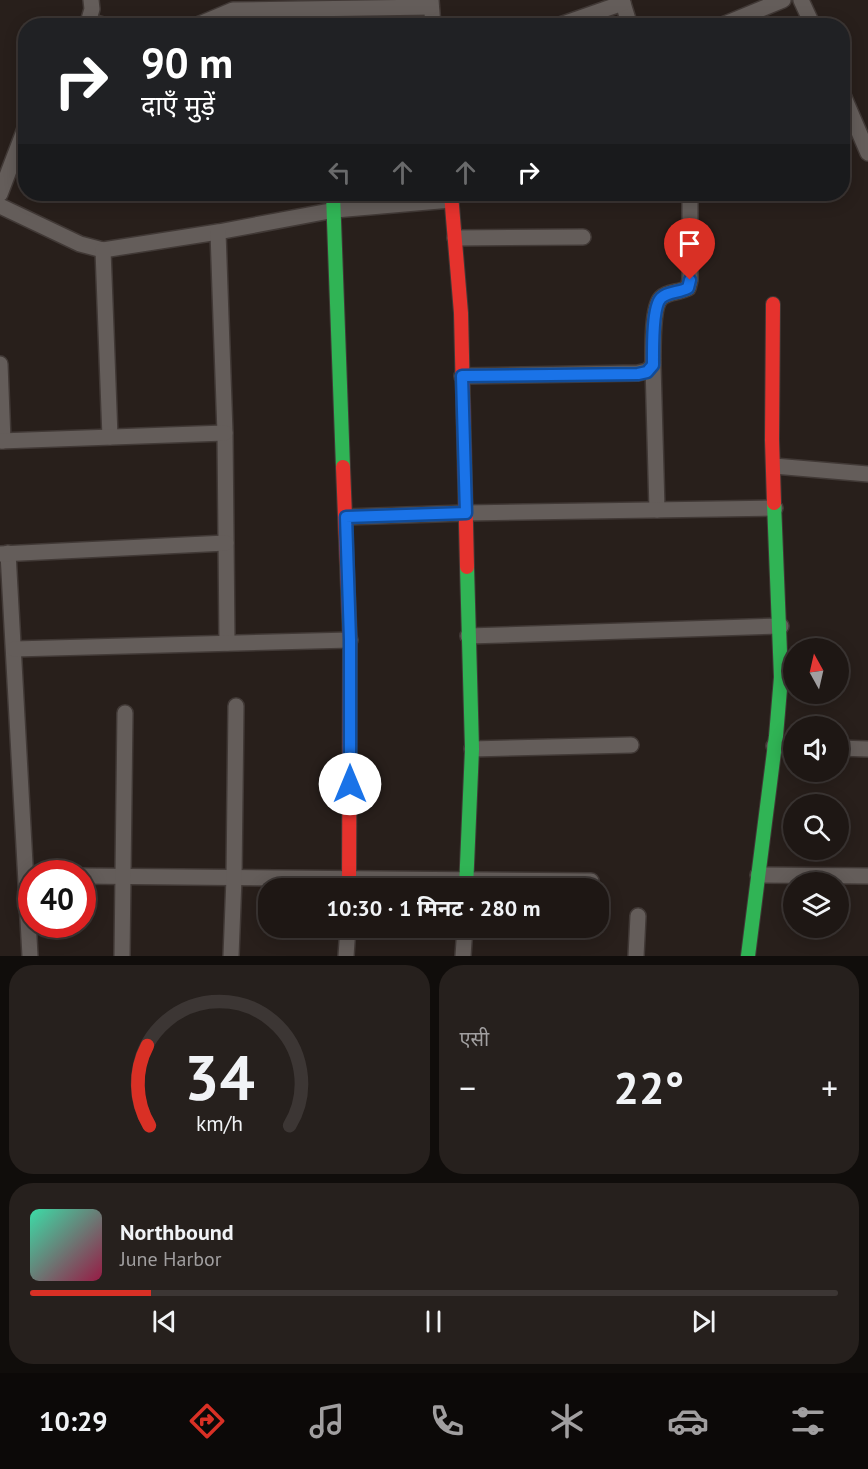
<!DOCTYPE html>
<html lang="hi">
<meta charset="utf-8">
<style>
:root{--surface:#1e1714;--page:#26201d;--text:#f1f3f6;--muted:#a19fa0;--line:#3c3634;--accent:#d93025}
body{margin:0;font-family:"PT Sans","Noto Sans Devanagari",sans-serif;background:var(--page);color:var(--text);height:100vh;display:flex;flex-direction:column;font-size:22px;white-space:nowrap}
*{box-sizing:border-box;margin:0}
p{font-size:20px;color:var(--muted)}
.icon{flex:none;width:33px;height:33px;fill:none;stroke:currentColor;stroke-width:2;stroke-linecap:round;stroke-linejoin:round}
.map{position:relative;height:956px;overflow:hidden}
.sheet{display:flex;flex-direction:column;gap:9px;padding:9px;background:#100d0b;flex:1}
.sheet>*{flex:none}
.top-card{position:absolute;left:18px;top:18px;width:832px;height:183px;border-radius:24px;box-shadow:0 3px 15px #0003,0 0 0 2px var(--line);background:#202124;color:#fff;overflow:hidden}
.needle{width:39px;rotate:352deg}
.tools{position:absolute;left:783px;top:638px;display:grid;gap:12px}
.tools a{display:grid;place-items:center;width:66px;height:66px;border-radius:50%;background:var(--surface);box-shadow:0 3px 15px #0003,0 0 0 2px var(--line);font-size:30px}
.speed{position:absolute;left:18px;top:860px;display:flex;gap:12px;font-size:30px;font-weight:700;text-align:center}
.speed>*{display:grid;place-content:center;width:78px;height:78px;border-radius:50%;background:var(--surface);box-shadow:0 3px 15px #0003,0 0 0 2px var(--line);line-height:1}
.speed .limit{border:9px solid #d22;background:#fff;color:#111}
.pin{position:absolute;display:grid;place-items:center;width:51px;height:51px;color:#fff;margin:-62px -26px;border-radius:50% 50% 50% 0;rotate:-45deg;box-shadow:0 0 6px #0007}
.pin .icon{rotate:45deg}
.me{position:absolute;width:66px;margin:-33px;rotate:0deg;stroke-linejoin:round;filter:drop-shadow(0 0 4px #0008)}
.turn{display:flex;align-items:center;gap:21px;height:126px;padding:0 24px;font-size:27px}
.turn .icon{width:78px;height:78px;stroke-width:2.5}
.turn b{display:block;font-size:42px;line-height:51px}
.lanes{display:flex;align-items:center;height:57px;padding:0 24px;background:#0003;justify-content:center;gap:30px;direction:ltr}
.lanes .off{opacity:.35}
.big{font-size:45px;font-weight:700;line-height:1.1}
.sheet .tile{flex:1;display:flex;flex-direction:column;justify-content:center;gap:9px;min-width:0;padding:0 21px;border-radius:24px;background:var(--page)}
.sheet .dial{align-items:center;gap:0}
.dial svg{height:156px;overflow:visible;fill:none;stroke:var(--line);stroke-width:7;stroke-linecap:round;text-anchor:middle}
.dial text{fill:var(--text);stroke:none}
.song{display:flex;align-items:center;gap:18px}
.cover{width:72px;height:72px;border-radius:9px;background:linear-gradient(135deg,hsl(160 70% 55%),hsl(340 70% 35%))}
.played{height:6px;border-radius:3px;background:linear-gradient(90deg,var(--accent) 15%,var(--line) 15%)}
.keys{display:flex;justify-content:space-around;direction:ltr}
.heat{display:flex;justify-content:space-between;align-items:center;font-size:33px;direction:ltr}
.sheet .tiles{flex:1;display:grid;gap:9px;grid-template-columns:1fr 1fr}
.tile:last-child{grid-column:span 2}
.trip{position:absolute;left:258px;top:878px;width:351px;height:60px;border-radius:24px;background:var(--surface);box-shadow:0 3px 15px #0003,0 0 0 2px var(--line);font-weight:700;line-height:60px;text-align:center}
.tab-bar{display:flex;height:96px;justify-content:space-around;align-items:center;background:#0c0908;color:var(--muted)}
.tab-bar .icon{width:42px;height:42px}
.tab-bar .on{color:var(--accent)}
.tab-bar b{font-size:27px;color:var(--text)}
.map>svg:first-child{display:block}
</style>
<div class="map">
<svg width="868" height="956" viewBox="0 0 868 956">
<rect width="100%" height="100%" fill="#281f1b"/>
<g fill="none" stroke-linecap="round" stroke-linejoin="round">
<defs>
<g id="street">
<path d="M 431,0 L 433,26"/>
<path d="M 622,0 L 630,26"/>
<path d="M 801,0 L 813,26"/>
<path d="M 89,21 L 106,26"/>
<path d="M 87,26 L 92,9 L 91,0"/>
<path d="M 195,26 L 233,10 L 431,7"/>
<path d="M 557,26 L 623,3"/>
<path d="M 720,26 L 783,0"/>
<path d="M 843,95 L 868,153"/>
<path d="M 0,194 L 26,126"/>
<path d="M 0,206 L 80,244 L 103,250 L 218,232 L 335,210 L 451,200"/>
<path d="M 218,232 L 225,433 L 227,643"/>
<path d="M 455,238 L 583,237"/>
<path d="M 103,250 L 110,437"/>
<path d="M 0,364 L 3,441"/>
<path d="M 653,365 L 657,510"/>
<path d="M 462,376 L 638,373 L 647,371 L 653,365 C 653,351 652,307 661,298 C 668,291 679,293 688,288 L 690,280 L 690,194"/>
<path d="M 0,441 L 225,433"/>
<path d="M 774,466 L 868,474"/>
<path d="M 346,517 L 466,513 L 775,508"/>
<path d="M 8,553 L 30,956"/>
<path d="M 0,554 L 226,543"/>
<path d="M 468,636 L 781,626"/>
<path d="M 14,649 L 350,640"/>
<path d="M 774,746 L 794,746"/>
<path d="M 838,748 L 868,749"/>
<path d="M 472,749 L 631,745"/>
<path d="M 758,875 L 868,876"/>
<path d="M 82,876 L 591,881"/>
<path d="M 122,956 L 125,713"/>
<path d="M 231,956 L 234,878 L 236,706"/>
<path d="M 346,956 L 348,927"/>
<path d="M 463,956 L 465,927"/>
<path d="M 636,956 L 638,916"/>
</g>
<g id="fast">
<path d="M 333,194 L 343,467"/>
<path d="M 466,888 L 472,749 L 467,567"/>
<path d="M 748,956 L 776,736 L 781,677 L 774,503"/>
</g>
<g id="jam">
<path d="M 451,194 L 461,313 L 467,567"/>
<path d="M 773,304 L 772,440 L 774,503"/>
<path d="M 343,467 L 350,640 L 349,888"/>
</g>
</defs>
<use href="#street" stroke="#413936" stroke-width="18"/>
<use href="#fast" stroke="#413936" stroke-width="16"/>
<use href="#jam" stroke="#413936" stroke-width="16"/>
<use href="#street" stroke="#645d5a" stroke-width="15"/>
<use href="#fast" stroke="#30b455" stroke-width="14"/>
<use href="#jam" stroke="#e5322d" stroke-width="14"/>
</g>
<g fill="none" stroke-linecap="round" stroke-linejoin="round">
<defs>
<path id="route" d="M 350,784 L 350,640 L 346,517 L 466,513 L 462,376 L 638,374 L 647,372 L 653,365 C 653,351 652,307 661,298 C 668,291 679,293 688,288 L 690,280"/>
</defs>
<use href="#route" stroke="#114b97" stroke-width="15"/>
<use href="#route" stroke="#1a73e8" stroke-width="10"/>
</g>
</svg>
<div class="tools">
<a><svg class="needle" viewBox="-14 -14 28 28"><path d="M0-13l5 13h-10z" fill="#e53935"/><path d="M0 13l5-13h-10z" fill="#a19fa0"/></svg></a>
<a><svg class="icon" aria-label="sound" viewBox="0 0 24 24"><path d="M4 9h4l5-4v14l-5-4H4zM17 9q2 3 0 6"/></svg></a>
<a><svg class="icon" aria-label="search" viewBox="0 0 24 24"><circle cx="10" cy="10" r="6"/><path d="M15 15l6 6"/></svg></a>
<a><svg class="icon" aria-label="layers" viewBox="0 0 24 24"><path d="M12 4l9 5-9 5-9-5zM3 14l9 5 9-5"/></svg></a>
</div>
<div class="speed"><div class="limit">40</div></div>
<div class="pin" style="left:690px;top:280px;background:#d93025"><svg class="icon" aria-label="arrive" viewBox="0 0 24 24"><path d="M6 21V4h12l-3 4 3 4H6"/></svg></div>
<svg class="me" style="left:350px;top:784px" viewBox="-20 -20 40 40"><circle r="19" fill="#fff"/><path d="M0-13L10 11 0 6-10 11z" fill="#1a73e8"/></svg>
<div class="trip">10:30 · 1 मिनट · 280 m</div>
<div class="top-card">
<div class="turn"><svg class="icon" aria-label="right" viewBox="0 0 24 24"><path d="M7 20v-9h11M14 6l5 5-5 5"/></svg><div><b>90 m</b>दाएँ मुड़ें</div></div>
<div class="lanes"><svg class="icon off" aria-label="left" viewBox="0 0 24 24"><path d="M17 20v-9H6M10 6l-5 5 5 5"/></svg><svg class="icon off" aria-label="ahead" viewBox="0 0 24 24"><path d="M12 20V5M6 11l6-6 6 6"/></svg><svg class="icon off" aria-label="ahead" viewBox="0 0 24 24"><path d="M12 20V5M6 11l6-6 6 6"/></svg><svg class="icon" aria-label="right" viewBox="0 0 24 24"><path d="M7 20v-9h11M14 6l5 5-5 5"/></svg></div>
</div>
</div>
<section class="sheet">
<div class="tiles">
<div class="tile dial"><svg viewBox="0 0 100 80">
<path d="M14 69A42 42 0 1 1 86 69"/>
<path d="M14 69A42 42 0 0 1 13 28" stroke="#d93025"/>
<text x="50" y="56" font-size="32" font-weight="700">34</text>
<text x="50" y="72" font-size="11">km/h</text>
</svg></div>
<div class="tile"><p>एसी</p>
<div class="heat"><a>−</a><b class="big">22°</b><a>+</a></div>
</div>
<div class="tile">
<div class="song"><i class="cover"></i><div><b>Northbound</b><p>June Harbor</p></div></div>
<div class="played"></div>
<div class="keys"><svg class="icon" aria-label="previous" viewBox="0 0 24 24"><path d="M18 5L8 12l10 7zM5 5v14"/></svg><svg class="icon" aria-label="pause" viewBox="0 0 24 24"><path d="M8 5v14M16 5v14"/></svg><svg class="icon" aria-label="next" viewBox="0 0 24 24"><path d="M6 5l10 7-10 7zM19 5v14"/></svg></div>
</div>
</div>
</section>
<nav class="tab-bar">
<b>10:29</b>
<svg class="icon on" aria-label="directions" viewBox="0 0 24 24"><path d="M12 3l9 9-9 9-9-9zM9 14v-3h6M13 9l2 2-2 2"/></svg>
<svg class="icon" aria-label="music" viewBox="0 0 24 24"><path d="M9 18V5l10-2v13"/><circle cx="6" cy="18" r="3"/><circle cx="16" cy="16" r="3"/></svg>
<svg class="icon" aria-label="phone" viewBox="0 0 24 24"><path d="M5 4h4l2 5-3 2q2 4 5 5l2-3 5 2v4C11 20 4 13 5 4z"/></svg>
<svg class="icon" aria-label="climate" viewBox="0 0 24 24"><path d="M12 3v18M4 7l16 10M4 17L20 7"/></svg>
<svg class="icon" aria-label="car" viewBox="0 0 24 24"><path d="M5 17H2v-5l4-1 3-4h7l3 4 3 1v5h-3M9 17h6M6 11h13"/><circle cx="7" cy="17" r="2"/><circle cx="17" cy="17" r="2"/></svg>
<svg class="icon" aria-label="filters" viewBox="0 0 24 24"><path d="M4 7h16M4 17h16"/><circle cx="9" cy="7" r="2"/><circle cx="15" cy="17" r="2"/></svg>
</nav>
